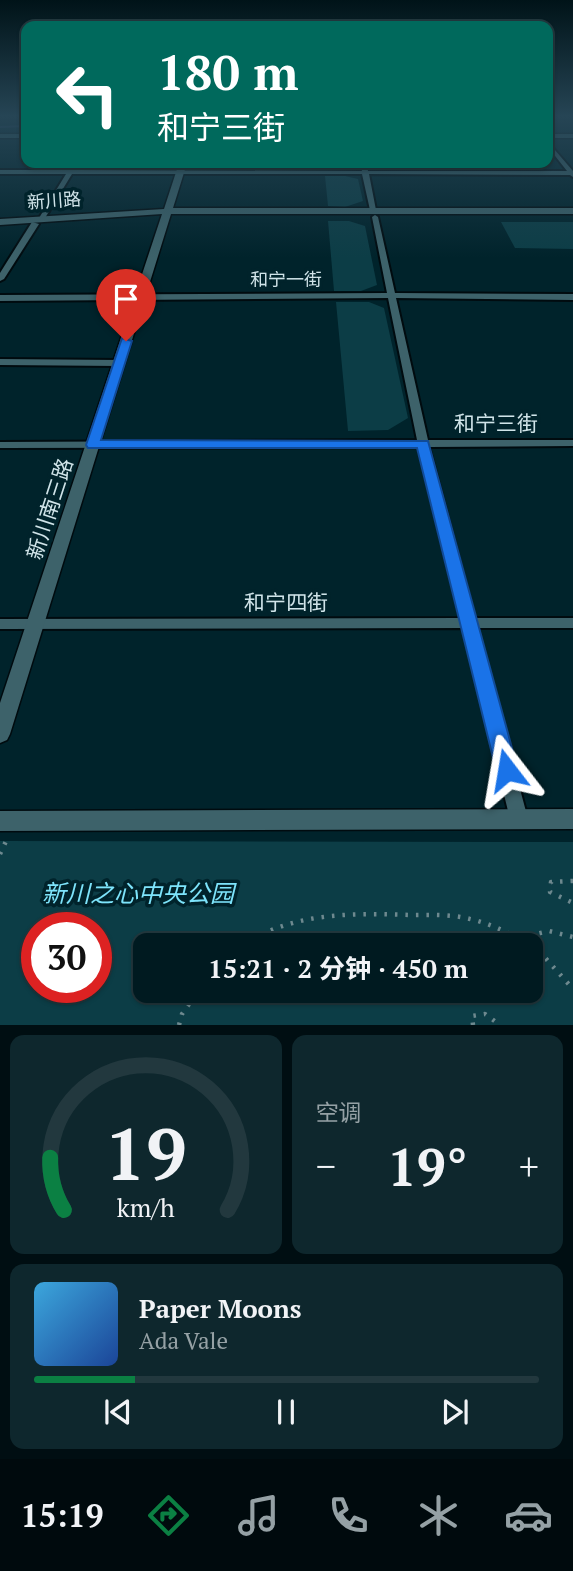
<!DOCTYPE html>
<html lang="zh">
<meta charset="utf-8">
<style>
:root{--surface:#001a20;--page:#0e272d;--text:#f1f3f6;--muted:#95a1a5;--line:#22383e;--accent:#0b8043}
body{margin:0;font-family:"PT Serif","Noto Sans SC",serif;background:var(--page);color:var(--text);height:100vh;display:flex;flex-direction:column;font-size:26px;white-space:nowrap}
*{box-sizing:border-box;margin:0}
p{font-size:23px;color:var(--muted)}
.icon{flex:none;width:38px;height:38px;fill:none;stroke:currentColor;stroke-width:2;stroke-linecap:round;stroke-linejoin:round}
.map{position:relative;height:1025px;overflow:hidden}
.details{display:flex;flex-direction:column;gap:10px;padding:10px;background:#000e12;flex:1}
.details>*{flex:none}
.top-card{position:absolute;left:21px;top:21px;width:532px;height:147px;border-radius:14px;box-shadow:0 2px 5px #0004,0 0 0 2px var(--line);background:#00695c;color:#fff;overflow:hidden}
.speed{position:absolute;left:21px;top:912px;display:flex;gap:14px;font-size:35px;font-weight:700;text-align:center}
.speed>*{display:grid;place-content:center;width:91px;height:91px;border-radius:50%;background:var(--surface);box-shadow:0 2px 5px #0004,0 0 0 2px var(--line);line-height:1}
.speed .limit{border:10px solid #d22;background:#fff;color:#111}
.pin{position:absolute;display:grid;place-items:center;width:60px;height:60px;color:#fff;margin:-72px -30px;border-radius:50% 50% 50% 0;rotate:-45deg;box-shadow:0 0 7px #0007}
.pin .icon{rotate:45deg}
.me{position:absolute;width:77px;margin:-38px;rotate:346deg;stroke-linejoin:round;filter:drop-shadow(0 0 5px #0008)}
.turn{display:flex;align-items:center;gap:24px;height:147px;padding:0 21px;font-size:32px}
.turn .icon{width:91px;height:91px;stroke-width:2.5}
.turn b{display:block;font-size:49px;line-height:60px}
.big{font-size:52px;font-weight:700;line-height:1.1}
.details .widget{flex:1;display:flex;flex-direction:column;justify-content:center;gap:10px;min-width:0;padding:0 24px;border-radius:14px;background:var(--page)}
.details .dial{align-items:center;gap:0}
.dial svg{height:182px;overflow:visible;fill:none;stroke:var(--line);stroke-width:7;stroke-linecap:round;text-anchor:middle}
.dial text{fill:var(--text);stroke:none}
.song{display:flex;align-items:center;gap:21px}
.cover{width:84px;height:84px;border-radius:10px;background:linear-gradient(135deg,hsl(200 70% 55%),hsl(220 70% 35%))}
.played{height:7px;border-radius:4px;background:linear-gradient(90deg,var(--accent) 20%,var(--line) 20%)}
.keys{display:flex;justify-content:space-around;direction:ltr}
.heat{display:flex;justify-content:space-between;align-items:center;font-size:38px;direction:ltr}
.details .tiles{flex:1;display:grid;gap:10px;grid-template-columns:1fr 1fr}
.widget:last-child{grid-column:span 2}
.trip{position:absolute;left:133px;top:933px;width:410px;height:70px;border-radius:14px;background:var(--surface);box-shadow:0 2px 5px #0004,0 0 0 2px var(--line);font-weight:700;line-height:70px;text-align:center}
.dock{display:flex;height:112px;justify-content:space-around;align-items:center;background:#000a0d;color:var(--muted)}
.dock .icon{width:49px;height:49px}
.dock .on{color:var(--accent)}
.dock b{font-size:32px;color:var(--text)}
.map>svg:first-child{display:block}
</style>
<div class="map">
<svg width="573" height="1025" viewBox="0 0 573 1025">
<rect width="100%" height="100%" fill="#00232b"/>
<g fill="#0c3d46" fill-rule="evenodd">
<path d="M 85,163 L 176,163 L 174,167 L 163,171 L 92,171 L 83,167 Z"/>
<path d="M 325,176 L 345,176 L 358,179 L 363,201 L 345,207 L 328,206 Z"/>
<path d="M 328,221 L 349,221 L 365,226 L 377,285 L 361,291 L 334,291 Z"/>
<path d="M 501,222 L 573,222 L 573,249 L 515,248 Z"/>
<path d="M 336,302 L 369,302 L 384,308 L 408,418 L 388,430 L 348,431 Z"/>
<path d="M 0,841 L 573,842 L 573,1025 L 0,1025 ZM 37,928 L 96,928 L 96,987 L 37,987 ZM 145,945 L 530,945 L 530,990 L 145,990 Z"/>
</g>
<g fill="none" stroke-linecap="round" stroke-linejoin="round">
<path stroke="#283e64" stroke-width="2" d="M 0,127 L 26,126"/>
<defs>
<g id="minor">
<path d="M 548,142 L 573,171 L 573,177 L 570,175 L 369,174 L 376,210 L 373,212 L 370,210 L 362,174 L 72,174 L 45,218 L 42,220 L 39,218 L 66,174 L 0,174 L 0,170 L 68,170 L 73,163 L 79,163 L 75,170 L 362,171 L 360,163 L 366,163 L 368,171 L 567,171 L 548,147 Z"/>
<path d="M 375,215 L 378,217 L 395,293 L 573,294 L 573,300 L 396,298 L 428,440 L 573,440 L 573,446 L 429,447 L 475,618 L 573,618 L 573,628 L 477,628 L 528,819 L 525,825 L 519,827 L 513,825 L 510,819 L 463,628 L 0,629 L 0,619 L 460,618 L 418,447 L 0,448 L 0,442 L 417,440 L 388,298 L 0,301 L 0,295 L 387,293 L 372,217 Z"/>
<path d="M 32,222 L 39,224 L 4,279 L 0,281 L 0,273 Z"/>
<path d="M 0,359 L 119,360 L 124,363 L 119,366 L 0,365 Z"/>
</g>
<g id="tertiary">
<rect x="0" y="134" width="26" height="4"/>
<rect x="548" y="134" width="25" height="4"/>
<path d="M 179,163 L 187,163 L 173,208 L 573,208 L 573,214 L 171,214 L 10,734 L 7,740 L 0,743 L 0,703 L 162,214 L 0,225 L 0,219 L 164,209 Z"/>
<path d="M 573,809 L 573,829 L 0,831 L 0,811 Z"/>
</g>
</defs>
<use href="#minor" stroke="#000b0f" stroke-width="4"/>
<use href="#tertiary" stroke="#000b0f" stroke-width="3"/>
<g stroke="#6e898f" stroke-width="4.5" stroke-dasharray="2.5 8" stroke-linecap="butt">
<path d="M 0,854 L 7,839"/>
<path d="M 573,881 L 551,882 L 550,892 L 573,903"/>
<path d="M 519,938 L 549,931 L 573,937"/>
<path d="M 243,945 C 293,912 353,913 411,915 C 431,915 451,914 470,919 C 492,924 511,934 530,945"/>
<path d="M 530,945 L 540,952 L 573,989"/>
<path d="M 179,1025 L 182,1014 L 199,990"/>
<path d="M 473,1025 L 472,1016 L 485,1014 L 500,1025"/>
</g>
<use href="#minor" fill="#3d626a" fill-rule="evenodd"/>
<use href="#tertiary" fill="#3d626a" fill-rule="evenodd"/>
</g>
<linearGradient id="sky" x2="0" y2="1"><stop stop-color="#001318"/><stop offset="0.45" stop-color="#264555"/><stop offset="1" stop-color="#264555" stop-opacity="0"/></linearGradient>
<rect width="573" height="258" fill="url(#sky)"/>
<path fill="#1a73e8" stroke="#114b97" stroke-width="2" d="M 122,338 L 132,341 L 101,440 L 428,441 L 518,770 L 515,777 L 507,780 L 499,777 L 496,770 L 417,448 L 88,448 L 86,445 Z"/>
<g text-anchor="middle" stroke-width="7" stroke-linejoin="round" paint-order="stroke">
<g font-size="18" fill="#d0e4e9" stroke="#00232b">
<text transform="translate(54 201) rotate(-4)" y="6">新川路</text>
<text x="286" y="286">和宁一街</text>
</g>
<g font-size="21" fill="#d0e4e9" stroke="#00232b">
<text x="496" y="431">和宁三街</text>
<text transform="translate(50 509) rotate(-72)" y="7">新川南三路</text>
<text x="286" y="610">和宁四街</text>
</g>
<g font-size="24" font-style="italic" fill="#7de4fb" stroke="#00232b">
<text x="138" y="902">新川之心中央公园</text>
</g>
</g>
</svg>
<div class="speed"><div class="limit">30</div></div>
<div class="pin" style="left:126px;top:341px;background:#d93025"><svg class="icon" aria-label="arrive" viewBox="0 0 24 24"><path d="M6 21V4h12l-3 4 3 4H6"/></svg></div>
<svg class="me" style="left:507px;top:770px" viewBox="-20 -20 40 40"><path d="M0-17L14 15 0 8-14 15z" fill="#1a73e8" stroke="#fff" stroke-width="4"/></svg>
<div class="trip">15:21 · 2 分钟 · 450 m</div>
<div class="top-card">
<div class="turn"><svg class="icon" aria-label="left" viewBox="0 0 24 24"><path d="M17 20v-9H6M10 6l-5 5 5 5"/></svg><div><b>180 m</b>和宁三街</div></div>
</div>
</div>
<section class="details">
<div class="tiles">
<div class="widget dial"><svg viewBox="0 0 100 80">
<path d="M14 69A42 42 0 1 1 86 69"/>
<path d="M14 69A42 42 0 0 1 8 46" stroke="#0b8043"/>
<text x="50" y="56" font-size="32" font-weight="700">19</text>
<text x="50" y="72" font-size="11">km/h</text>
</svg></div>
<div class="widget"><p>空调</p>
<div class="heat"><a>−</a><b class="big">19°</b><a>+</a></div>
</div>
<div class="widget">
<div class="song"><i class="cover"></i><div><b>Paper Moons</b><p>Ada Vale</p></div></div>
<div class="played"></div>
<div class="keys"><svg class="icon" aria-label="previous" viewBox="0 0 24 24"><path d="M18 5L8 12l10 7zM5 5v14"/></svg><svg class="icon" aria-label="pause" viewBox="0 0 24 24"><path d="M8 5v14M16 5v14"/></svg><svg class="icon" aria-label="next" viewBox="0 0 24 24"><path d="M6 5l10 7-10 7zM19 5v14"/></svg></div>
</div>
</div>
</section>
<nav class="dock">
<b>15:19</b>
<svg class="icon on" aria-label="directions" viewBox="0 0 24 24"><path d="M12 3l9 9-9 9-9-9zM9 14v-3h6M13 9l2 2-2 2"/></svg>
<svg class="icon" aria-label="music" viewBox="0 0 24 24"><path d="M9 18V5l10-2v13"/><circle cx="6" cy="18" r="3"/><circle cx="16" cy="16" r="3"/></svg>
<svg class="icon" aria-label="phone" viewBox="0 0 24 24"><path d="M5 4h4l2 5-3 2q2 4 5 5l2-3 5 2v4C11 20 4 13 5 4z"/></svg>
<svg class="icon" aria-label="climate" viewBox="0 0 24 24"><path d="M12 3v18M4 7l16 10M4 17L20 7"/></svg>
<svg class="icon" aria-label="car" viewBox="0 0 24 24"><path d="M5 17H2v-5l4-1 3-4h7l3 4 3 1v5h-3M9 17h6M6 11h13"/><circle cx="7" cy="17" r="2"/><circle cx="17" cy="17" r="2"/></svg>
</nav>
